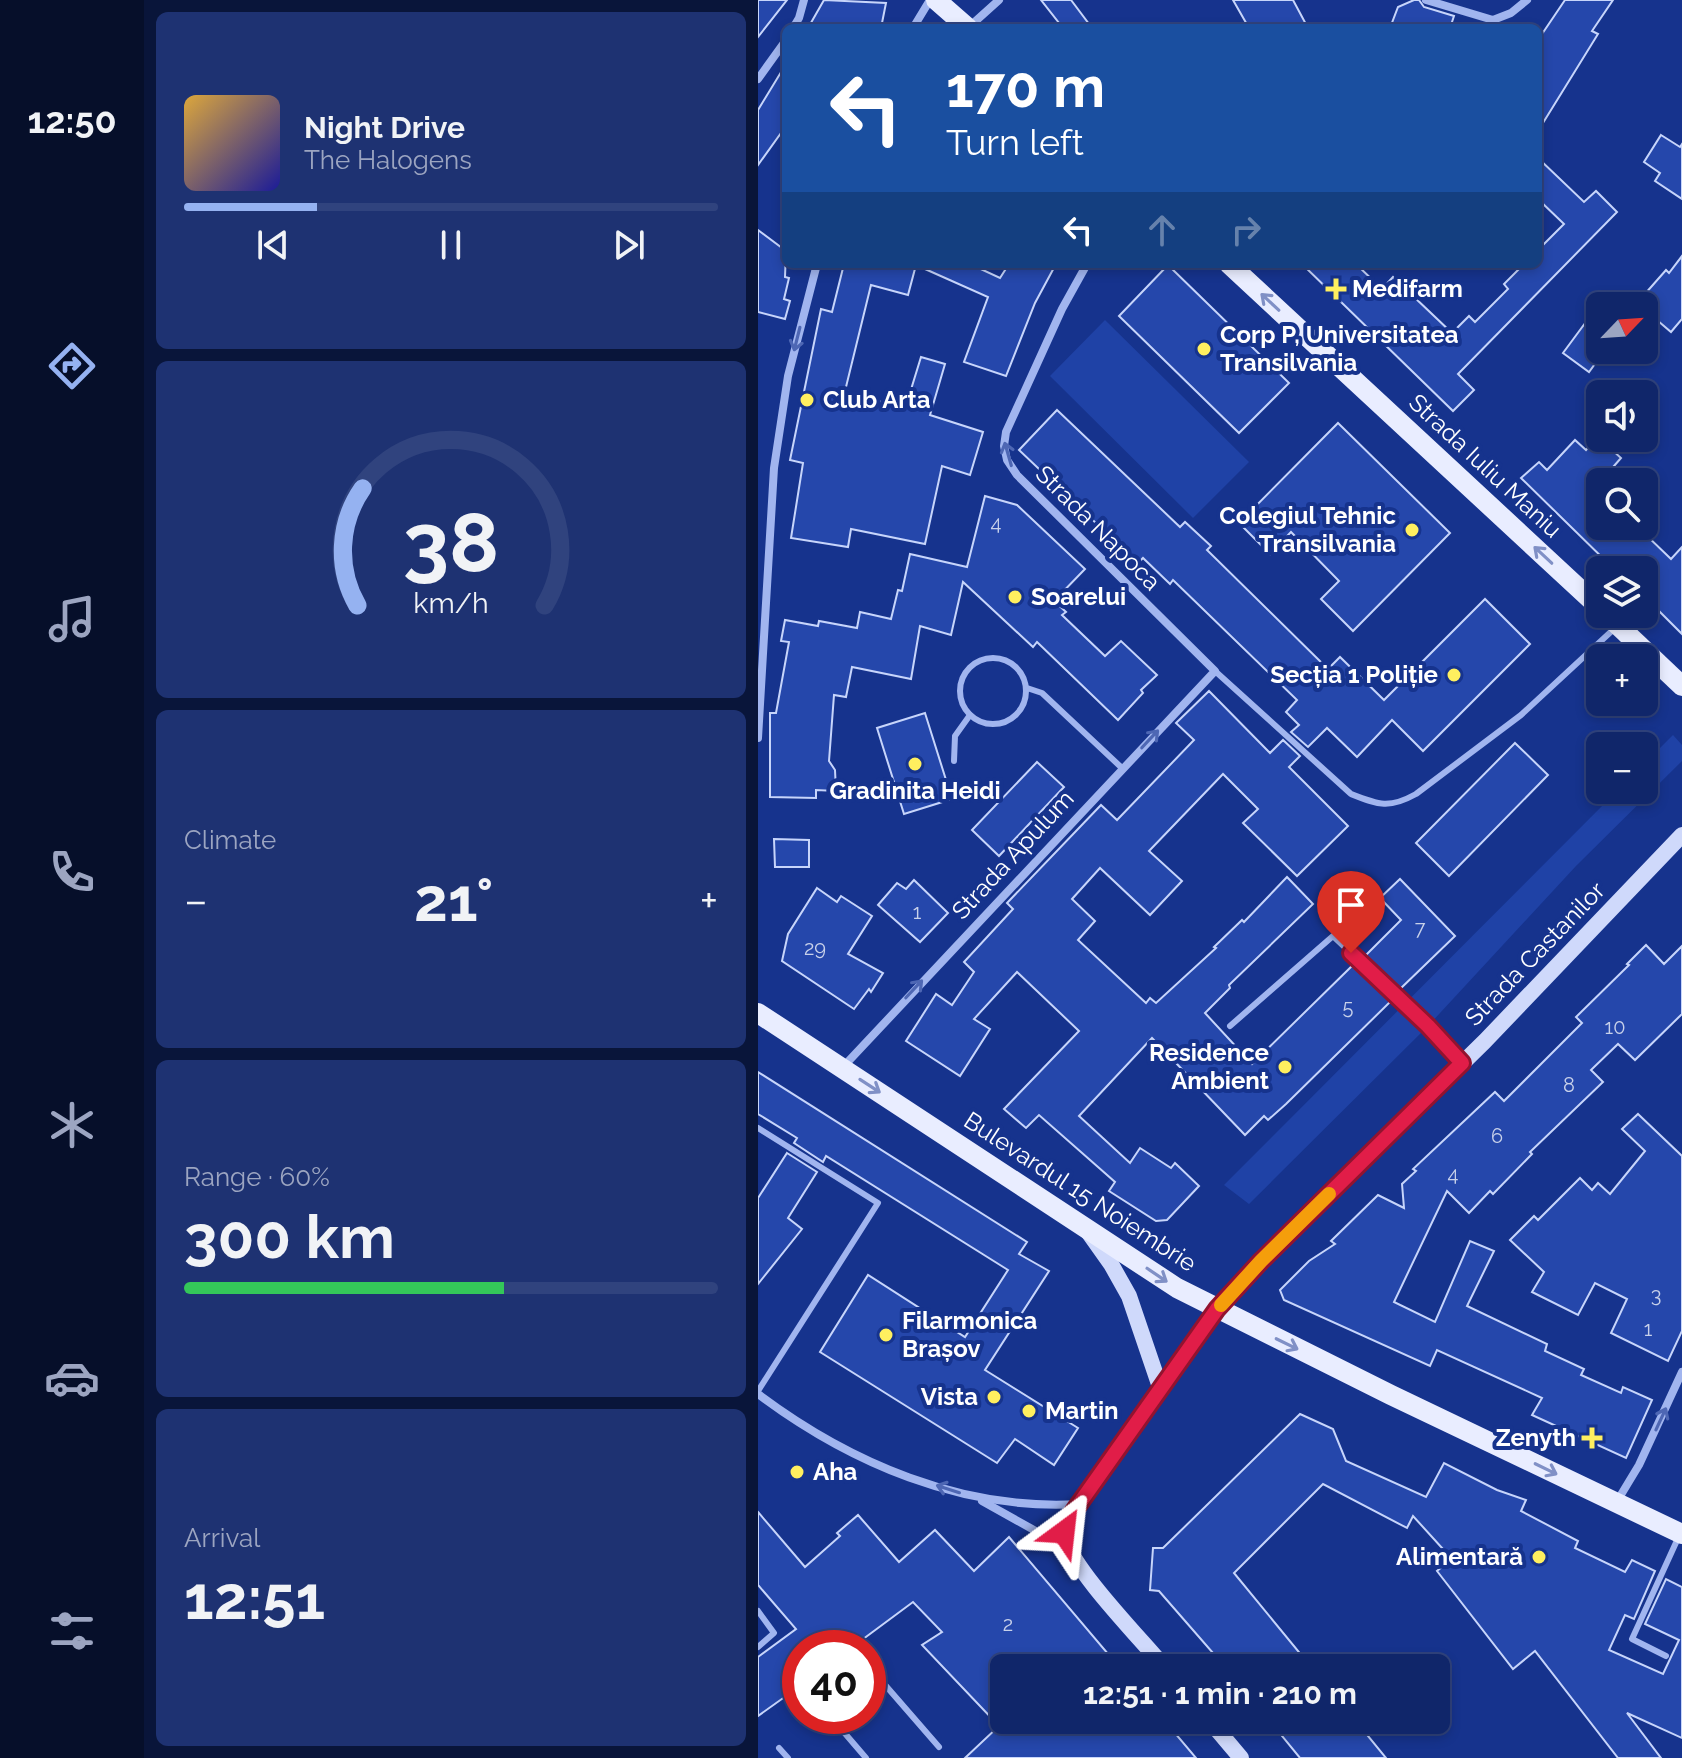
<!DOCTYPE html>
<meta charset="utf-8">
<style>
:root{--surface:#10266a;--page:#1e3272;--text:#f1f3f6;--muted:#9ca5c1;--line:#30437e;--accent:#95b2f1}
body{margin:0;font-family:Raleway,sans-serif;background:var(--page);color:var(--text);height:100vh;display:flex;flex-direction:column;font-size:30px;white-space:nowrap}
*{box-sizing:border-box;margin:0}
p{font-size:26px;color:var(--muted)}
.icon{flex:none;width:44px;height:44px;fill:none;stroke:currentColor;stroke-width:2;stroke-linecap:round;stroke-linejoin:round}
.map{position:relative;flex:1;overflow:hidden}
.details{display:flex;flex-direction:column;gap:12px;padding:12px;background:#09153a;width:614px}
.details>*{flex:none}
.top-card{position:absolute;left:24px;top:24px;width:760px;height:244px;border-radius:12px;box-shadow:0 4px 12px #0003,0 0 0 2px var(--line);background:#1a4fa0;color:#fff;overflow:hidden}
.needle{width:52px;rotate:65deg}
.controls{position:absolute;left:828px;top:292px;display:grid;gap:16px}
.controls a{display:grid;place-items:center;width:72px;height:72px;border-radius:12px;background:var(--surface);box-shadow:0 4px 12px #0003,0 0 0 2px var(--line);font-size:40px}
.speed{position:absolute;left:24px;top:1630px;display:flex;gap:16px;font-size:40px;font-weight:700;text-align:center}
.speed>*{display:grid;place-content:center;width:104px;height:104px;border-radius:50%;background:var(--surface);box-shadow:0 4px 12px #0003,0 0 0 2px var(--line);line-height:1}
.speed .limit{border:12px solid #d22;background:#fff;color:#111}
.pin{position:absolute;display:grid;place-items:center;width:68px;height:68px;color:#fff;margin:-82px -34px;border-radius:50% 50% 50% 0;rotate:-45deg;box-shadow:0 0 8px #0007}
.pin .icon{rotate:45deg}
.me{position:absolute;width:88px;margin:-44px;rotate:30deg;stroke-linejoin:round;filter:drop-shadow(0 0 6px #0008)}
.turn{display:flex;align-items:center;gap:28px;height:168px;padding:0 32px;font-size:36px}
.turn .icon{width:104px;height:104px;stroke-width:2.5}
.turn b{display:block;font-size:56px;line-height:68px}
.lanes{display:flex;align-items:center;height:76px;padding:0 32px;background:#0003;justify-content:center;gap:40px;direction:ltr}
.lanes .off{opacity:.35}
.big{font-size:60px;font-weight:700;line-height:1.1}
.details .card{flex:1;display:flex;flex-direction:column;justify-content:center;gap:12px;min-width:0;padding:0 28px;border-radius:12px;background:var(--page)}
.details .dial{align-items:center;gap:0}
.dial svg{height:208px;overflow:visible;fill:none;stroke:var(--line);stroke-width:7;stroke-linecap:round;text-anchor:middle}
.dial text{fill:var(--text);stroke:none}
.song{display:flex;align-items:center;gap:24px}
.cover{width:96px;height:96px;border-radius:12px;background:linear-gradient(135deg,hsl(40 70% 55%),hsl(240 70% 35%))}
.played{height:8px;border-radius:4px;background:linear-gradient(90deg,var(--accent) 25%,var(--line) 25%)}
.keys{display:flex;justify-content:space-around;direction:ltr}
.heat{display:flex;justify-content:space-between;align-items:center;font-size:44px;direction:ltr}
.charge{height:12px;border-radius:6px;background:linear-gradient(90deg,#34c759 60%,var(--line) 0)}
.trip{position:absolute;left:232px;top:1654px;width:460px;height:80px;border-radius:12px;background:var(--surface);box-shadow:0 4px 12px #0003,0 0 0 2px var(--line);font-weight:700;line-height:80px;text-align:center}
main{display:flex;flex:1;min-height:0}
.dock{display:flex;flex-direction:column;width:144px;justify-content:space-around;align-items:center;background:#060f2a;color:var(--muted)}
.dock .icon{width:56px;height:56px}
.dock .selected{color:var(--accent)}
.dock b{font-size:36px;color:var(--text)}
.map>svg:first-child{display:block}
</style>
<main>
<nav class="dock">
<b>12:50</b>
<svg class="icon selected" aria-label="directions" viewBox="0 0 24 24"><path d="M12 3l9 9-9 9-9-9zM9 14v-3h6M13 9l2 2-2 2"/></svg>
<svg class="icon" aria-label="music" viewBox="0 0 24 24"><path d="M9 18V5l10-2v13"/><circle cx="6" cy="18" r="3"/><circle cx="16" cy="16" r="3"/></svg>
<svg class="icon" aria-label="phone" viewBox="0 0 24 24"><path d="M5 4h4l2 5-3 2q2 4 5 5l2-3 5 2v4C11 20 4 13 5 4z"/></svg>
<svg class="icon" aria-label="climate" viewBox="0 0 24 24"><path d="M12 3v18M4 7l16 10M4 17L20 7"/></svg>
<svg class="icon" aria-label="car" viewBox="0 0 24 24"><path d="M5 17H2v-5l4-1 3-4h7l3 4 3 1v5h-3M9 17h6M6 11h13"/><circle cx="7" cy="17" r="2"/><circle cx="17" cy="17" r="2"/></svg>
<svg class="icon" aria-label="filters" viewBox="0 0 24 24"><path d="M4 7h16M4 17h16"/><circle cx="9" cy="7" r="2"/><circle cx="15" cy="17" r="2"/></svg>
</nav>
<section class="details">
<div class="card">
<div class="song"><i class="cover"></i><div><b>Night Drive</b><p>The Halogens</p></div></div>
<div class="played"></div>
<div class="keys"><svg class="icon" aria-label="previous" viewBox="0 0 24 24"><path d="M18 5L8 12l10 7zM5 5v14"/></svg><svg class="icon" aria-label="pause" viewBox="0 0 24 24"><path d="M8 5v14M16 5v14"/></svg><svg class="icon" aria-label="next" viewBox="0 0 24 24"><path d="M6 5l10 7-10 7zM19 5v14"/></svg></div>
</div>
<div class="card dial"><svg viewBox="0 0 100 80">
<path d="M14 69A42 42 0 1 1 86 69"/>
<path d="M14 69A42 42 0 0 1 16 24" stroke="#95b2f1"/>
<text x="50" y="56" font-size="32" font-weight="700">38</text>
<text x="50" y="72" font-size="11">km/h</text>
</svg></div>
<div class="card"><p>Climate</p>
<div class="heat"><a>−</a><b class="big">21°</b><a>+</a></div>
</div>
<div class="card"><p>Range · 60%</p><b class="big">300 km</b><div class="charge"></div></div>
<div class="card"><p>Arrival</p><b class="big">12:51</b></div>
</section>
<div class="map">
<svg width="924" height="1758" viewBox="0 0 924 1758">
<rect width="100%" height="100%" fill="#16338d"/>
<g fill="#1f42a6">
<path d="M 347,320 L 491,462 L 435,518 L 292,376 Z"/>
<path d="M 915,735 L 924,745 L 924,761 L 818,866 L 670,1026 L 491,1204 L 466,1185 L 860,790 L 886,790 L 886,764 Z"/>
</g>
<g fill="#2547ab" stroke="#c7d5fb" stroke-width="2">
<path d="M 0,0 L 29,0 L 0,37 Z"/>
<path d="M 66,0 L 128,3 L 123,28 L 50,28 Z"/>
<path d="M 283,0 L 313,0 L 334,28 L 305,28 Z"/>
<path d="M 475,0 L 535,0 L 550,28 L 491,28 Z"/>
<path d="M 656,0 L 661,0 L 666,7 L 696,16 L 692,28 L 632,28 L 640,7 Z"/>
<path d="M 807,0 L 855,0 L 834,31 L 840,34 L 780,131 L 780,40 Z"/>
<path d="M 28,64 L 28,126 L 0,165 L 0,110 Z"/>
<path d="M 903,135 L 922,147 L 924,144 L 924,199 L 897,181 L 902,173 L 886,162 Z"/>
<path d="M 780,158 L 826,202 L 838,191 L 859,212 L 700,374 L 716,390 L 695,411 L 544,264 L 598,264 L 624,289 L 635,277 L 694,333 L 711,316 L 717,322 L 750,289 L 746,284 L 766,264 L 780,264 L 780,250 L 806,224 L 780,199 Z"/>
<path d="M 0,230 L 28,251 L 27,277 L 31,278 L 26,299 L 32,301 L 27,319 L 0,312 Z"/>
<path d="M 924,256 L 924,319 L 913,332 L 879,303 L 908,270 L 911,273 Z"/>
<path d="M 86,264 L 212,264 L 242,278 L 251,264 L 298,264 L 277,303 L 248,376 L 206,362 L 230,297 L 158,265 L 150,295 L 113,285 L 87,391 L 147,409 L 163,357 L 187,364 L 172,415 L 225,432 L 212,475 L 184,466 L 167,544 L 93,529 L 90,547 L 33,538 L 45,463 L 32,460 L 63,309 L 74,312 Z"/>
<path d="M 410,265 L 531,383 L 481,433 L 361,316 Z"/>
<path d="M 842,303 L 842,357 L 831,372 L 805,353 Z"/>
<path d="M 299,410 L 422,527 L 427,522 L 453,546 L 449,550 L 570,669 L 582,657 L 626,700 L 727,599 L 772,644 L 665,751 L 634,720 L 599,757 L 569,728 L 550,747 L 533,732 L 541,725 L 528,712 L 539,700 L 415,580 L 412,584 L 385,558 L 380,563 L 261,450 Z"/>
<path d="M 580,423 L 692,533 L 595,631 L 563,599 L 581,581 L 533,532 L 512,554 L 481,523 Z"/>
<path d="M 840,437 L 863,458 L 842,482 L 842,526 L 893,526 L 887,534 L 913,559 L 924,547 L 924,634 L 886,596 L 886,570 L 857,570 L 763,478 L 781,462 L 789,470 L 817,440 L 828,450 Z"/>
<path d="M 227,496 L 259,505 L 327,569 L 296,601 L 308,612 L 304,615 L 347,656 L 363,641 L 399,675 L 383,690 L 385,693 L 360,720 L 279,642 L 275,647 L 205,582 L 193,635 L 162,626 L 153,679 L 94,667 L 88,697 L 76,695 L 71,761 L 77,770 L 78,791 L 58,790 L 58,798 L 12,797 L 12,713 L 18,713 L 31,642 L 23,641 L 27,620 L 60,626 L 61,621 L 99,628 L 102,612 L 133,619 L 140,590 L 144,591 L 152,554 L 209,567 Z"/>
<path d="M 451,691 L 512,753 L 525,740 L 542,756 L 531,767 L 590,826 L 539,876 L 485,823 L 500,809 L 465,774 L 391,851 L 424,881 L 392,915 L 342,868 L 314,899 L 337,921 L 320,940 L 388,1003 L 392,998 L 398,1003 L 458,948 L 456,947 L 484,920 L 486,922 L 529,877 L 555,904 L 471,985 L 472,988 L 447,1013 L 494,1064 L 596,964 L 634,1000 L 528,1104 L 510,1120 L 506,1116 L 487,1135 L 394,1038 L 321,1116 L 372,1163 L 382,1148 L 413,1168 L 417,1163 L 441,1186 L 409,1220 L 398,1221 L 351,1191 L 357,1182 L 281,1115 L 268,1128 L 246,1109 L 321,1031 L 259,972 L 216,1019 L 232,1029 L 202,1076 L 148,1041 L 178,994 L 194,1005 L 216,972 L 206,962 L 255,909 L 249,903 L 343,805 L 359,820 L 436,740 L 418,723 Z"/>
<path d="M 167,713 L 194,799 L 146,814 L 119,728 Z"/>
<path d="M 757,743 L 790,775 L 691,876 L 658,843 Z"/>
<path d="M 279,762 L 306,787 L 241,856 L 214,830 Z"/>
<path d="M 16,839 L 51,840 L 51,867 L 17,867 Z"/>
<path d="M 642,879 L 697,936 L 641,990 L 606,957 L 643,920 L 622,898 Z"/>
<path d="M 156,880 L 190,913 L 162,942 L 120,905 L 139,883 L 148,889 Z"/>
<path d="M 59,888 L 79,902 L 83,896 L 114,916 L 90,954 L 125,973 L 113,992 L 111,989 L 96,1009 L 24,961 L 30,934 Z"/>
<path d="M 888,945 L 906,964 L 924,946 L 924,1014 L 877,1060 L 860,1044 L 833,1070 L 845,1082 L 772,1152 L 774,1154 L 735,1194 L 732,1191 L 711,1213 L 689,1191 L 636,1302 L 677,1322 L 712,1241 L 736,1251 L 709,1306 L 789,1344 L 787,1351 L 826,1369 L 823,1375 L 863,1393 L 865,1387 L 894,1400 L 868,1458 L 774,1415 L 784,1398 L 679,1350 L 672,1366 L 526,1300 L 522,1290 L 551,1261 L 577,1244 L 573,1241 L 620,1195 L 646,1208 L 644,1184 L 658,1171 L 655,1169 L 737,1092 L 746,1101 L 824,1023 L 818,1017 L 871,965 L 869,964 Z"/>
<path d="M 0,1072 L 269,1242 L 261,1254 L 291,1271 L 227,1370 L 320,1428 L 296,1465 L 257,1439 L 239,1463 L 62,1352 L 110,1275 L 207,1337 L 250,1270 L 68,1156 L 65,1162 L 36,1143 L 39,1138 L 0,1114 Z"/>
<path d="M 880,1114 L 924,1156 L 924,1331 L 910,1361 L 853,1333 L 869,1299 L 837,1283 L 820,1315 L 774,1292 L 786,1272 L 752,1240 L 776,1216 L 780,1220 L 822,1178 L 834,1190 L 840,1183 L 852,1194 L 887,1151 L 864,1129 Z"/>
<path d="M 29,1153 L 59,1172 L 30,1218 L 44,1229 L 0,1284 L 0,1198 Z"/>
<path d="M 542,1414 L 575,1429 L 588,1461 L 668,1497 L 686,1463 L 739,1490 L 768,1500 L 763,1511 L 820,1541 L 817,1548 L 867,1572 L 874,1560 L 897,1571 L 876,1619 L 867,1615 L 851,1650 L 905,1674 L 921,1640 L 887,1624 L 908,1579 L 924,1587 L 924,1738 L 869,1713 L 903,1758 L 860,1758 L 777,1651 L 755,1669 L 679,1571 L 694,1559 L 655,1516 L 649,1528 L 565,1484 L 476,1573 L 554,1668 L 468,1668 L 401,1591 L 392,1590 L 395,1548 L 405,1548 Z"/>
<path d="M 0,1512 L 47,1567 L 82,1536 L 79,1533 L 100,1515 L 141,1562 L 177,1530 L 216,1571 L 251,1537 L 362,1668 L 246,1668 L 246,1721 L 406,1720 L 438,1758 L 207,1758 L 241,1726 L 164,1645 L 184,1632 L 155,1602 L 93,1648 L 42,1648 L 42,1686 L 0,1716 L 0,1657 L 38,1629 L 0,1585 Z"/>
<path d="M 511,1720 L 597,1720 L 628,1758 L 542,1758 Z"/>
</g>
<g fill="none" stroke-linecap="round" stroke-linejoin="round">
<g stroke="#a1b5ef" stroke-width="6">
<circle cx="235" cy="691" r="33"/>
<path d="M 457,671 L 593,794 C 621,805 631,809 658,794 L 763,715 L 857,628"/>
<path d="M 269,688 L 284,693 L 365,769"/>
<path d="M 196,761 L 197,736 L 212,715"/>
<path d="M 472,1026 L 575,936 L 670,1026 L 704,1062"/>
<path d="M 0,1128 L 120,1203 L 0,1391"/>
<path d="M 0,1611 L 16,1633 L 0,1647"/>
<path d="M 908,1656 L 874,1639 L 921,1536"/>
<path d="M 115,1671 L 181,1747"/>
<path d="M 72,1716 L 108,1758"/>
<path d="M 21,1748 L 30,1758"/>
</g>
<g stroke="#a1b5ef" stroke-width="8">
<path d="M 668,0 L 735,20 L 753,13 L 769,0"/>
<path d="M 211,27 L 241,0"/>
<path d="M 35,28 L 41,18 L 46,0"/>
<path d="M 155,28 L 172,0"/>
<path d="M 0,79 L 28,40"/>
<path d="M 0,738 L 16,468 L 30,376 L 59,264"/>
<path d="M 85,1067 L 457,671 L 259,475 L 249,460 L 246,446 L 248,432 L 304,309 L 329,264"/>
<path d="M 0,1394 C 92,1463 204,1511 321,1504"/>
<path d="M 224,1501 L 283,1534 L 312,1559"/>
<path d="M 858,1503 L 881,1465 L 924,1372"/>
</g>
<g stroke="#cfd9fb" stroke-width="16">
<path d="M 331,1233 L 353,1264 L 371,1296 L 403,1390"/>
<path d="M 407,1668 C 383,1639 317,1572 307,1539 C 306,1533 307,1528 309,1521 L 459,1309 L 503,1261 L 727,1041 L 924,835"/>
<path d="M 451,1720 L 483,1758"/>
</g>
<g stroke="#e9edff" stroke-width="20">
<path d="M 178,0 L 210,28"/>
<path d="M 471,264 L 842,608"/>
<path d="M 848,614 L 924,686"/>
<path d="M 0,1013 L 419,1288 L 633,1395 L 924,1534"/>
</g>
</g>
<defs><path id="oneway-shaft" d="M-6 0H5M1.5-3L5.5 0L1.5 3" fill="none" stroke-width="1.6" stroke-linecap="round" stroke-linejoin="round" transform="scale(2)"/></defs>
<g stroke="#8090c6">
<use href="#oneway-shaft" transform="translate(512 302) rotate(-137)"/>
<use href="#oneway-shaft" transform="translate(785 555) rotate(-137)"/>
<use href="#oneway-shaft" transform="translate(112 1086) rotate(33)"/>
<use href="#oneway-shaft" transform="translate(399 1275) rotate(34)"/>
<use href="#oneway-shaft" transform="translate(529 1344) rotate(26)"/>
<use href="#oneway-shaft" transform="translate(788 1469) rotate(26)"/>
</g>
<g stroke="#4e67b4">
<use href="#oneway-shaft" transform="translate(39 339) rotate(104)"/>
<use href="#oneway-shaft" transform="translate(250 454) rotate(-106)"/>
<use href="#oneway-shaft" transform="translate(392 739) rotate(-47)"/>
<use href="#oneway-shaft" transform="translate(156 989) rotate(-47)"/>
<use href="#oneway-shaft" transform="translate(903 1419) rotate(-65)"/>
<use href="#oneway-shaft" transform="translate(190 1489) rotate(-162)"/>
</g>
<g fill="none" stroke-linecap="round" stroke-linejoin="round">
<defs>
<path id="route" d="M 306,1532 L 309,1521 L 459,1309 L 503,1261 L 704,1063 L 670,1026 L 593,953"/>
</defs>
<use href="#route" stroke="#92132f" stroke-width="20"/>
<use href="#route" stroke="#e11d48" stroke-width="14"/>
<path stroke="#f59e0b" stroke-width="14" d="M 463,1305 L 503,1261 L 571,1194"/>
</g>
<g fill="#ffef5f" stroke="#16338d" stroke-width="3">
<path d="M574 277h8v8h8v8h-8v8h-8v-8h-8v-8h8z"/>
<circle cx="446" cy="349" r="8"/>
<circle cx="49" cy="400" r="8"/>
<circle cx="654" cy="530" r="8"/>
<circle cx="257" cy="597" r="8"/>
<circle cx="696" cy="675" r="8"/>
<circle cx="157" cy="764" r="8"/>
<circle cx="527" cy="1067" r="8"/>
<circle cx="128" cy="1335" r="8"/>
<circle cx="236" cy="1397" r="8"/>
<circle cx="271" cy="1411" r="8"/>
<path d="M830 1426h8v8h8v8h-8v8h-8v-8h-8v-8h8z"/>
<circle cx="39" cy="1472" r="8"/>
<circle cx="781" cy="1557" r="8"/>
</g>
<g text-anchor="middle" stroke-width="8" stroke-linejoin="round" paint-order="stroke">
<g font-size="20" fill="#c8d1ea">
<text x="238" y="530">4</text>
<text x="159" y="919">1</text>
<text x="662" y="935">7</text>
<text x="57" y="955">29</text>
<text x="590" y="1014">5</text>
<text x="857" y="1034">10</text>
<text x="811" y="1092">8</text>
<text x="739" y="1143">6</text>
<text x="695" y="1181">4</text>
<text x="898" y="1302">3</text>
<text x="890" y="1336">1</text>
<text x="250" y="1631">2</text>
</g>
<g font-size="24" font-weight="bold" fill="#fff" stroke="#16338d" text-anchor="start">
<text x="594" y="297">Medifarm</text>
<text x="462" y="343">Corp P, Universitatea<tspan x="462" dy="28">Transilvania</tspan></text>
<text x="65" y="408">Club Arta</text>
<text x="638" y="524" text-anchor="end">Colegiul Tehnic<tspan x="638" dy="28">Transilvania</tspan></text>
<text x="273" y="605">Soarelui</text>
<text x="680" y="683" text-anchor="end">Secția 1 Poliție</text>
<text x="157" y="799" text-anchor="middle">Gradinita Heidi</text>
<text x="511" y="1061" text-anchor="end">Residence<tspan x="511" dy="28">Ambient</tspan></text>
<text x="144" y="1329">Filarmonica<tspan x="144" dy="28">Brașov</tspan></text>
<text x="220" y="1405" text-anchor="end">Vista</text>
<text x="287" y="1419">Martin</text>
<text x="818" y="1446" text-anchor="end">Zenyth</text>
<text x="55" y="1480">Aha</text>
<text x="765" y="1565" text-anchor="end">Alimentară</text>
</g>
<g font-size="24" fill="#fff" stroke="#16338d">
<text transform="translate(727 466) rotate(43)" y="8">Strada Iuliu Maniu</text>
<text transform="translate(340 528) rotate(45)" y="8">Strada Napoca</text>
<text transform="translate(255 855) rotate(-47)" y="8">Strada Apulum</text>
<text transform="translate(777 954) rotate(-46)" y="8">Strada Castanilor</text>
<text transform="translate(322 1192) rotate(33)" y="8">Bulevardul 15 Noiembrie</text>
</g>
</g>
</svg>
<div class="controls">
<a><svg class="needle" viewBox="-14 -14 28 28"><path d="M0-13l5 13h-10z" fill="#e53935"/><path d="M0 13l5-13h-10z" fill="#9ca5c1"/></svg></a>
<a><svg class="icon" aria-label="sound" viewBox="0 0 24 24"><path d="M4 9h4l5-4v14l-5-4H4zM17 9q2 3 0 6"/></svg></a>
<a><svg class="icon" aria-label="search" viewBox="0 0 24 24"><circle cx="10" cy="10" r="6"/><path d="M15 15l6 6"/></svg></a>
<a><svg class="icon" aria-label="layers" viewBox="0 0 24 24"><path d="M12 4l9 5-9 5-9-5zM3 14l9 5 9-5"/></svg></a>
<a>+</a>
<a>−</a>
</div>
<div class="speed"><div class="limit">40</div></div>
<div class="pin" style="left:593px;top:953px;background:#d93025"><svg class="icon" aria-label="arrive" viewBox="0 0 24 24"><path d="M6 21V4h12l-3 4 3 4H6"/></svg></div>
<svg class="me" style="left:306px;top:1532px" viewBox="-20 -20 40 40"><path d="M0-17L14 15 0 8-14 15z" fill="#e11d48" stroke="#fff" stroke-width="4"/></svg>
<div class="trip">12:51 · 1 min · 210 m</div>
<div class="top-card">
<div class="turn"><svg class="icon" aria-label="left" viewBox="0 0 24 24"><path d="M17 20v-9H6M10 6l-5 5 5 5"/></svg><div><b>170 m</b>Turn left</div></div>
<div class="lanes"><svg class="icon" aria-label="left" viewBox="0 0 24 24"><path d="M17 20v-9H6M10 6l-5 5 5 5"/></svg><svg class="icon off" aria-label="ahead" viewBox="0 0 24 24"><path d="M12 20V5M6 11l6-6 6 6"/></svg><svg class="icon off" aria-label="right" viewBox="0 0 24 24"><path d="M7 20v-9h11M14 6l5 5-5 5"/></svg></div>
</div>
</div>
</main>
